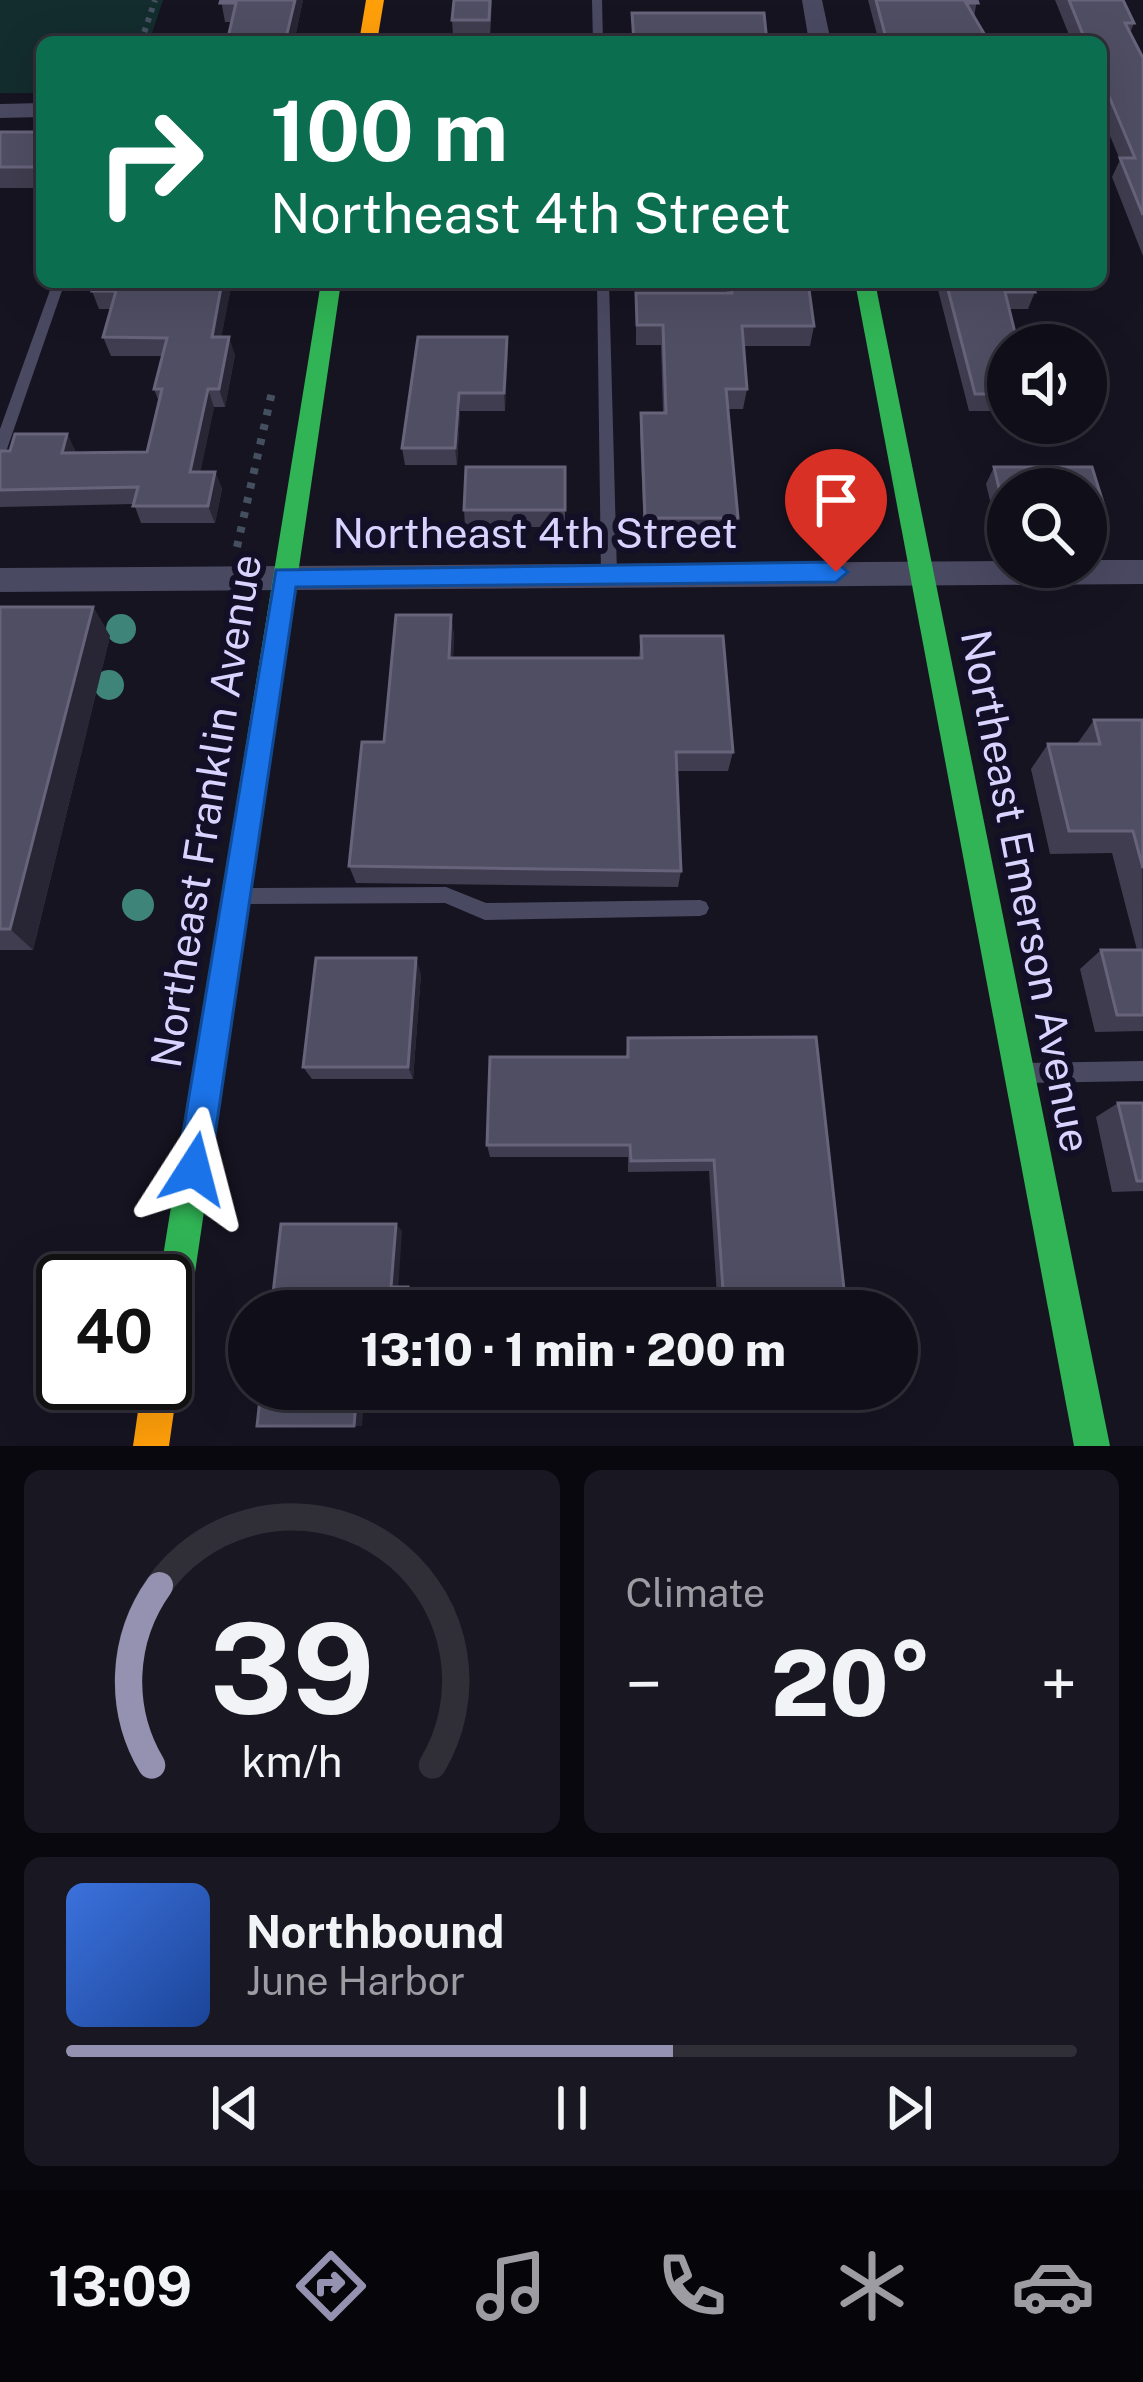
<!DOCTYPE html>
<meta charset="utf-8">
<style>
:root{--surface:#100f19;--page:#191822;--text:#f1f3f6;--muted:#9c9ca2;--line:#302f38;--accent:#9591b1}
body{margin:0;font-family:"Public Sans",sans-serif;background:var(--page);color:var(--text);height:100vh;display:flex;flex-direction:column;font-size:45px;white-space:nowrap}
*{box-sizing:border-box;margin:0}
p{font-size:39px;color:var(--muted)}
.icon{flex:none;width:66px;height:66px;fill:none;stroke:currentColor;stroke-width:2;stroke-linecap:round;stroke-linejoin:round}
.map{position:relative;height:1446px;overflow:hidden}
.drawer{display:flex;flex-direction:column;gap:24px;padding:24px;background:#09080e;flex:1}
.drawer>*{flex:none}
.banner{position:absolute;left:36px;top:36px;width:1071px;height:252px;border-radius:18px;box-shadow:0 12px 48px #0002,0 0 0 3px var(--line);background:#0b6e4f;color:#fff;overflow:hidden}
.buttons{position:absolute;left:987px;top:324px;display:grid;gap:24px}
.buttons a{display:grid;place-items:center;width:120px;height:120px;border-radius:50%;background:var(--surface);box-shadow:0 12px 48px #0002,0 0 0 3px var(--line);font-size:60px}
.speed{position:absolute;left:36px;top:1254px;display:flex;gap:24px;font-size:60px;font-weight:700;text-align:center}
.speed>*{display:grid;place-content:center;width:156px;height:156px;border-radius:50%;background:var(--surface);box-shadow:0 12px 48px #0002,0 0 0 3px var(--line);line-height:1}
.speed .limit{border:6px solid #111;border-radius:18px;background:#fff;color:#111}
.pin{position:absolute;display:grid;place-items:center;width:102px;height:102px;color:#fff;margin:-123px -51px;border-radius:50% 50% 50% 0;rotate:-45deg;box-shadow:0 0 12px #0007}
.pin .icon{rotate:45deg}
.me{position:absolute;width:132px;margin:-66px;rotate:9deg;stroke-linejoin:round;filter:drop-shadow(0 0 9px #0008)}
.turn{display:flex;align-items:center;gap:42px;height:252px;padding:0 36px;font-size:54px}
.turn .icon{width:156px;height:156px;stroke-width:2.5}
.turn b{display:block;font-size:84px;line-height:102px}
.big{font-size:90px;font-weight:800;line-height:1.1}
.drawer .card{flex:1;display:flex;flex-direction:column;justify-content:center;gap:18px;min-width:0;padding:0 42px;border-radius:18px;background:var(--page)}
.drawer .dial{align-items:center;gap:0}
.dial svg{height:312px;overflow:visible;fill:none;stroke:var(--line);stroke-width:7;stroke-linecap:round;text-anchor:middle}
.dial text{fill:var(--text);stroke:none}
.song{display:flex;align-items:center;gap:36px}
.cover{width:144px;height:144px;border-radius:18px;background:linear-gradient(135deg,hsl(220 70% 55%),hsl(220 70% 35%))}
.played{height:12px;border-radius:6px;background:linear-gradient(90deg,var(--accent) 60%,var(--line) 60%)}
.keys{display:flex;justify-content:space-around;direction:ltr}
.heat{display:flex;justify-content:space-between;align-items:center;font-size:66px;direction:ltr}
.drawer .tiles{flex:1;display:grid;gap:24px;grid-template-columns:1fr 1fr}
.card:last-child{grid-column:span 2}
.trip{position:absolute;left:228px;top:1290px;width:690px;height:120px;border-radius:60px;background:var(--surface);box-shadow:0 12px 48px #0002,0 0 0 3px var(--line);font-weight:800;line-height:120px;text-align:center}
.menu{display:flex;height:192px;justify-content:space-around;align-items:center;background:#06060a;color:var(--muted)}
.menu .icon{width:84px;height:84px}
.menu .current{color:var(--accent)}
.menu b{font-size:54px;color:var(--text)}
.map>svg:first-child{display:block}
</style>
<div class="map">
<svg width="1143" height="1446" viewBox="0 0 1143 1446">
<rect width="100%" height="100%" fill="#161421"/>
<path fill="#132c2d" d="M 0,0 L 163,0 L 149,42 L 42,42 L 42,93 L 0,93 Z"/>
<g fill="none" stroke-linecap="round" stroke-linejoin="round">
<path stroke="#44505f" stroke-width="6" stroke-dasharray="4.5 6" stroke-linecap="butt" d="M 141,42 L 155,0"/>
<path stroke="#44505f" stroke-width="8" stroke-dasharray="6 9" stroke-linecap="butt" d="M 237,547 L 272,392"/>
<g fill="#4a4962" fill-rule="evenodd">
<path d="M 592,0 L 602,0 L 603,42 L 593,42 Z"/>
<path d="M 53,282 L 65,282 L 7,449 L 0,454 L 0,429 Z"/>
<path d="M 597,282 L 609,282 L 617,574 L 609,580 L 601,574 Z"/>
<path d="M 446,887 L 486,903 L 700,900 L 706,902 L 709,908 L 706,914 L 700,916 L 485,920 L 445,903 L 243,904 L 237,902 L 234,896 L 237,890 L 243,888 Z"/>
<path d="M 1143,1061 L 1143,1081 L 1024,1083 L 1017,1080 L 1014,1073 L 1017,1066 L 1024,1063 Z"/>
</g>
<g fill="#4a4962" fill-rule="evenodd">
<path d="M 802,0 L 822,0 L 831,42 L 809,42 Z"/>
<path d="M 42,103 L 42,117 L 0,118 L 0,104 Z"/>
<path d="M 1086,560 L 1143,560 L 1143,584 L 0,592 L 0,568 L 1008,561 L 1008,567 L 1086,567 Z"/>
</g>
<g fill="#30b455" fill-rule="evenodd">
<path d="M 321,282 L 341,282 L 183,1354 L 178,1367 L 165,1372 L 165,1281 L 159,1281 Z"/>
<path d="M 855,282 L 875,282 L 1110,1446 L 1074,1446 Z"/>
</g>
<g fill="#ff9f0a" fill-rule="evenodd">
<path d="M 366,0 L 384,0 L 377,42 L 359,42 Z"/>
<path d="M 165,1367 L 173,1370 L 178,1383 L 169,1446 L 133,1446 L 142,1383 L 165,1383 Z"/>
</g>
</g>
<g fill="#3e8478">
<circle cx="121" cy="629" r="15"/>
<circle cx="109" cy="685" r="15"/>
<circle cx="138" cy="905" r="16"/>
</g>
<g fill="#403d50">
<path d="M 221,0 L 303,0 L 294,42 L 232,22 L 225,22 Z"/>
<path d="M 492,0 L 490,36 L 453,36 L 452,20 Z"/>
<path d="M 868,0 L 977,0 L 974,17 L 989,42 L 879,42 Z"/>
<path d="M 1055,0 L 1123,0 L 1134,23 L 1130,33 L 1143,58 L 1143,256 L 1112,177 L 1120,160 L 1101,114 L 1101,42 L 1072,42 Z"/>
<rect x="0" y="132" width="42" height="56"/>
<path d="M 94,282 L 232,282 L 221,337 L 235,355 L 225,407 L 214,407 L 200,472 L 215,472 L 222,489 L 215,523 L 141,523 L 134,504 L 0,507 L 0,451 L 10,451 L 67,434 L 76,453 L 147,452 L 159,402 L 154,389 L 163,356 L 111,356 L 103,337 L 111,309 L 99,309 L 92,291 Z"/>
<path d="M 725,282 L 812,282 L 810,295 L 814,326 L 810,346 L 744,346 L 747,389 L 743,409 L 728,409 L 738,518 L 735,536 L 644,536 L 640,433 L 641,413 L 663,413 L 661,345 L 636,345 L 636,293 L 727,293 Z"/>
<path d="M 936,282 L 1031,282 L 1035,292 L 1028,309 L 1009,309 L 1008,411 L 969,411 Z"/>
<path d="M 507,337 L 505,411 L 460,411 L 457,465 L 405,465 L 402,448 Z"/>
<path d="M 565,467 L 565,527 L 465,527 L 464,510 Z"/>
<path d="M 994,467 L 1092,467 L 1105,509 L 1095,525 L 1086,525 L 1086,489 L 1008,489 L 1008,525 L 996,525 L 986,484 Z"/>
<path d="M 0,607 L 93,607 L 110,636 L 33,950 L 0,950 Z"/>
<path d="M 451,615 L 454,636 L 453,658 L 639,658 L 641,636 L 733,752 L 728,771 L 677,771 L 681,871 L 678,887 L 356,883 L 349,866 L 384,742 Z"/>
<path d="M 1094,720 L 1142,720 L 1143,1031 L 1095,1032 L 1080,969 L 1101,950 L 1137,950 L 1112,853 L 1050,854 L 1031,769 L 1048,744 L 1077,744 Z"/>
<path d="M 421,974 L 413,1079 L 312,1079 L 303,1067 Z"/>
<path d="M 628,1038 L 844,1289 L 832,1295 L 717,1296 L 709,1171 L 628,1172 L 628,1157 L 490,1157 L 487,1145 L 626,1057 Z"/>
<path d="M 1118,1103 L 1143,1103 L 1143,1191 L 1112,1192 L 1096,1117 Z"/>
</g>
<g fill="#282635">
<path d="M 295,0 L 303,0 L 294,42 L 285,42 Z"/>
<path d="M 222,282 L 232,282 L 218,355 L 212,337 Z"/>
<path d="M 229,337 L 235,355 L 225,407 L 219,389 Z"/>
<path d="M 507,337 L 508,355 L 505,411 L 504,393 Z"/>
<path d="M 208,389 L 214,407 L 197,489 L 190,472 Z"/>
<path d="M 459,393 L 460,411 L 457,465 L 455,448 Z"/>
<path d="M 67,434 L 76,452 L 71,471 L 62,453 Z"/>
<path d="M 215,472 L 222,489 L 215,523 L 208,506 Z"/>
<path d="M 93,607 L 110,636 L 33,950 L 10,929 Z"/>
<path d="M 451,615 L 454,636 L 452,679 L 449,658 Z"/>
<path d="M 416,958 L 421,974 L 413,1079 L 408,1067 Z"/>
<path d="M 396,1224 L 402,1231 L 398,1292 L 391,1287 Z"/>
<path d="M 408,1287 L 414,1292 L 413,1311 L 406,1311 Z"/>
<path d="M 357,1389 L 365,1389 L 362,1426 L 354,1426 Z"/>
</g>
<g fill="#504e63" stroke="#66637b" stroke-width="3">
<path d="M 221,0 L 295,0 L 285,42 L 227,42 L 236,3 L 220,3 Z"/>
<path d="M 454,0 L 490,0 L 489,20 L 452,20 Z"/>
<path d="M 876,0 L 977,0 L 978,3 L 966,3 L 989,42 L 887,42 Z"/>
<path d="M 1069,0 L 1123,0 L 1134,23 L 1125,23 L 1143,58 L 1143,215 L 1120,158 L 1135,158 L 1101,77 L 1101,42 L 1086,42 Z"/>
<path d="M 632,13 L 764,13 L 767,42 L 634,42 Z"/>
<rect x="0" y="132" width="42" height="35"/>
<path d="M 94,282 L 222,282 L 212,337 L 229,337 L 219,389 L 208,389 L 190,472 L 215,472 L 208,506 L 133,506 L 138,487 L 0,490 L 0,451 L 10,451 L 15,434 L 67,434 L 62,453 L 147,452 L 162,389 L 154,389 L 167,338 L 103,337 L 116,291 L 92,291 Z"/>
<path d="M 730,282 L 808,282 L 814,326 L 742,326 L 747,389 L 726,389 L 738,518 L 645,518 L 641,413 L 666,413 L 663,325 L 637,325 L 636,293 L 732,293 Z"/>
<path d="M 946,282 L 1031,282 L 1035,292 L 1005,292 L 1018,345 L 1008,345 L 1008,394 L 975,394 Z"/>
<path d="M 418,337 L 507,337 L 504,393 L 459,393 L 455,448 L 402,448 Z"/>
<path d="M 466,467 L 565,467 L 565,510 L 464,510 Z"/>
<path d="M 994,467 L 1092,467 L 1105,509 L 1086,509 L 1086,489 L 1008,489 L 1008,509 L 1004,509 Z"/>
<path d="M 0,607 L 93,607 L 10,929 L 0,929 Z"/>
<path d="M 396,615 L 451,615 L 449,658 L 642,658 L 641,636 L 723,636 L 733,752 L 676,752 L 681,871 L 349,866 L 362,742 L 384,742 Z"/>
<path d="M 1094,720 L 1142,720 L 1143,868 L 1133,831 L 1069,831 L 1048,744 L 1100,744 Z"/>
<path d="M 1101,950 L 1143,950 L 1143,1015 L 1117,1015 Z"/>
<path d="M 316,958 L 416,958 L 408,1067 L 303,1067 Z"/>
<path d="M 816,1037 L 844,1289 L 723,1290 L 714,1160 L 631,1161 L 630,1145 L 487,1145 L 490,1057 L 628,1057 L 628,1038 Z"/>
<path d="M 1118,1103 L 1143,1103 L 1143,1181 L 1137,1181 Z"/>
<path d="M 281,1224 L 396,1224 L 391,1287 L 408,1287 L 406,1311 L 271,1311 Z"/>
<path d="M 261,1389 L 357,1389 L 354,1426 L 257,1426 Z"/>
</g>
<path fill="#1a73e8" stroke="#114b97" stroke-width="3" d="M 836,562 L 848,572 L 836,582 L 296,587 L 210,1169 L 205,1181 L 194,1186 L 182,1181 L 177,1169 L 276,570 Z"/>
<g text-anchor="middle" stroke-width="12" stroke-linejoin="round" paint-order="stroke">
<g font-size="42" fill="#d9d4ff" stroke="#130f26">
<text x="535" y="548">Northeast 4th Street</text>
<text transform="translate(206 811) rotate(-81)" y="15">Northeast Franklin Avenue</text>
<text transform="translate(1026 891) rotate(79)" y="15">Northeast Emerson Avenue</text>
</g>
</g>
</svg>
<div class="buttons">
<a><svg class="icon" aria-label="sound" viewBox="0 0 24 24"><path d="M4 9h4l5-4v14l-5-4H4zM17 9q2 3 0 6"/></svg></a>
<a><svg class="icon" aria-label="search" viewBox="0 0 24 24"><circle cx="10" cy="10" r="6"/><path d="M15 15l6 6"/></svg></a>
</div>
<div class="speed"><div class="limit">40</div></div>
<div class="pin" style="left:836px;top:572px;background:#d93025"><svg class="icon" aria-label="arrive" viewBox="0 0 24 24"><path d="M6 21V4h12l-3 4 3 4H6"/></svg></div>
<svg class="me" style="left:194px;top:1169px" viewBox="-20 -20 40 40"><path d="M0-17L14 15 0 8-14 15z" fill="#1a73e8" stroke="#fff" stroke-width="4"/></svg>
<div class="trip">13:10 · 1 min · 200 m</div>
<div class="banner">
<div class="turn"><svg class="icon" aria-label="right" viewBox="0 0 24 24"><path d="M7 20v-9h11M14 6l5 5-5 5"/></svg><div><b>100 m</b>Northeast 4th Street</div></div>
</div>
</div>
<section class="drawer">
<div class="tiles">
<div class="card dial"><svg viewBox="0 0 100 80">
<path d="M14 69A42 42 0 1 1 86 69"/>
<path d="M14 69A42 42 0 0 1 16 23" stroke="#9591b1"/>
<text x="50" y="56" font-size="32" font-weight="700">39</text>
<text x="50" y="72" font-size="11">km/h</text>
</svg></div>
<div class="card"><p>Climate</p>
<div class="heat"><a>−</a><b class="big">20°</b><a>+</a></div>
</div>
<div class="card">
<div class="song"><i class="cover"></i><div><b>Northbound</b><p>June Harbor</p></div></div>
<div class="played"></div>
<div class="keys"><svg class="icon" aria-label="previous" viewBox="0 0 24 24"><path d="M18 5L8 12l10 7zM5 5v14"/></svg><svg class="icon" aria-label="pause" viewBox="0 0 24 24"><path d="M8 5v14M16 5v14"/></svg><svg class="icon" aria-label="next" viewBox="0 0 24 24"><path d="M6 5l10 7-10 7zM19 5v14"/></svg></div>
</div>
</div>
</section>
<nav class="menu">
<b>13:09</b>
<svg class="icon current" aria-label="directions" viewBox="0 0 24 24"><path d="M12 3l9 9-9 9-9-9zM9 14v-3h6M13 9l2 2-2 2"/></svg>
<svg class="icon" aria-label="music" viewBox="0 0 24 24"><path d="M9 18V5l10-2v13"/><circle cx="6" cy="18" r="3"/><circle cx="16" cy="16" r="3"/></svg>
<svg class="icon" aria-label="phone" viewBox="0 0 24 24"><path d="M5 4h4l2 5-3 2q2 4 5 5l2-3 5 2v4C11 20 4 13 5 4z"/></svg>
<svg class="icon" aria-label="climate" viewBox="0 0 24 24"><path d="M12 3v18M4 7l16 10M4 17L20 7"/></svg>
<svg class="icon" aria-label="car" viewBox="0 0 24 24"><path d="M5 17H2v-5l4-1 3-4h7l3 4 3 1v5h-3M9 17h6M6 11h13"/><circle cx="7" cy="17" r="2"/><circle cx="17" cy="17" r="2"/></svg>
</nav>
